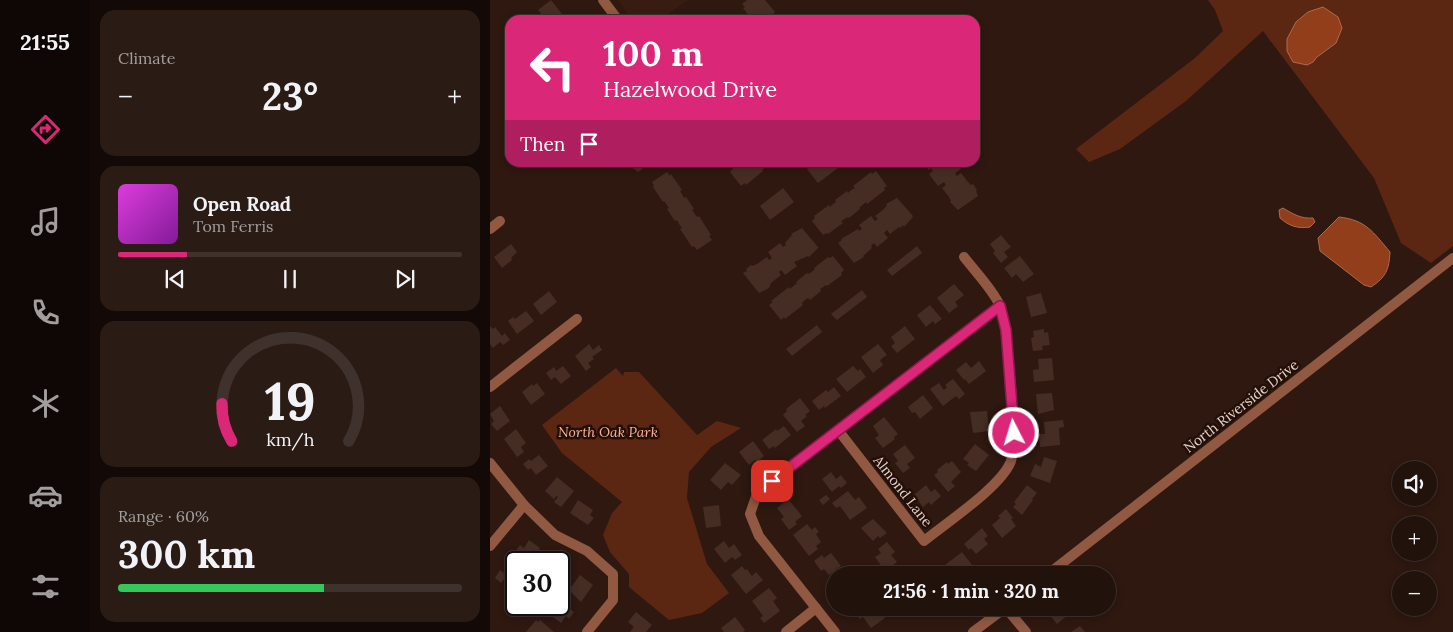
<!DOCTYPE html>
<meta charset="utf-8">
<style>
:root{--surface:#22120c;--page:#2a1b15;--text:#f1f3f6;--muted:#a29e9d;--line:#3f322d;--accent:#db2777}
body{margin:0;font-family:Lora,serif;background:var(--page);color:var(--text);height:100vh;display:flex;flex-direction:column;font-size:19px;white-space:nowrap}
*{box-sizing:border-box;margin:0}
p{font-size:16px;color:var(--muted)}
.icon{flex:none;width:28px;height:28px;fill:none;stroke:currentColor;stroke-width:2;stroke-linecap:round;stroke-linejoin:round}
.map{position:relative;flex:1;overflow:hidden}
.details{display:flex;flex-direction:column;gap:10px;padding:10px;background:#130a07;width:400px}
.details>*{flex:none}
.guide{position:absolute;left:15px;top:15px;width:475px;height:152px;border-radius:15px;box-shadow:0 2px 8px #0003,0 0 0 1px var(--line);background:#db2777;color:#fff;overflow:hidden}
.fabs{position:absolute;left:902px;top:461px;display:grid;gap:10px}
.fabs a{display:grid;place-items:center;width:45px;height:45px;border-radius:50%;background:var(--surface);box-shadow:0 2px 8px #0003,0 0 0 1px var(--line);font-size:25px}
.speed{position:absolute;left:15px;top:551px;display:flex;gap:10px;font-size:25px;font-weight:700;text-align:center}
.speed>*{display:grid;place-content:center;width:65px;height:65px;border-radius:50%;background:var(--surface);box-shadow:0 2px 8px #0003,0 0 0 1px var(--line);line-height:1}
.speed .limit{border:2px solid #111;border-radius:8px;background:#fff;color:#111}
.pin{position:absolute;display:grid;place-items:center;width:42px;height:42px;color:#fff;margin:-21px;border-radius:10px;box-shadow:0 2px 8px #0006}
.me{position:absolute;width:55px;margin:-28px;rotate:355deg;stroke-linejoin:round;filter:drop-shadow(0 0 4px #0008)}
.turn{display:flex;align-items:center;gap:18px;height:105px;padding:0 15px;font-size:22px}
.turn .icon{width:65px;height:65px;stroke-width:2.5}
.turn b{display:block;font-size:35px;line-height:42px}
.then{display:flex;align-items:center;height:48px;padding:0 15px;background:#0003;gap:10px;font-size:19px}
.big{font-size:38px;font-weight:800;line-height:1.1}
.details .card{flex:1;display:flex;flex-direction:column;justify-content:center;gap:8px;min-width:0;padding:0 18px;border-radius:15px;background:var(--page)}
.details .dial{align-items:center;gap:0}
.dial svg{height:130px;overflow:visible;fill:none;stroke:var(--line);stroke-width:7;stroke-linecap:round;text-anchor:middle}
.dial text{fill:var(--text);stroke:none}
.song{display:flex;align-items:center;gap:15px}
.cover{width:60px;height:60px;border-radius:8px;background:linear-gradient(135deg,hsl(300 70% 55%),hsl(290 70% 35%))}
.played{height:5px;border-radius:2px;background:linear-gradient(90deg,var(--accent) 20%,var(--line) 20%)}
.keys{display:flex;justify-content:space-around;direction:ltr}
.heat{display:flex;justify-content:space-between;align-items:center;font-size:28px;direction:ltr}
.charge{height:8px;border-radius:4px;background:linear-gradient(90deg,#34c759 60%,var(--line) 0)}
.trip{position:absolute;left:336px;top:566px;width:290px;height:50px;border-radius:25px;background:var(--surface);box-shadow:0 2px 8px #0003,0 0 0 1px var(--line);font-weight:800;line-height:50px;text-align:center}
main{display:flex;flex:1;min-height:0}
.dock{display:flex;flex-direction:column;width:90px;justify-content:space-around;align-items:center;background:#0e0705;color:var(--muted)}
.dock .icon{width:35px;height:35px}
.dock .on{color:var(--accent)}
.dock b{font-size:22px;color:var(--text)}
.map>svg:first-child{display:block}
</style>
<main>
<nav class="dock">
<b>21:55</b>
<svg class="icon on" aria-label="directions" viewBox="0 0 24 24"><path d="M12 3l9 9-9 9-9-9zM9 14v-3h6M13 9l2 2-2 2"/></svg>
<svg class="icon" aria-label="music" viewBox="0 0 24 24"><path d="M9 18V5l10-2v13"/><circle cx="6" cy="18" r="3"/><circle cx="16" cy="16" r="3"/></svg>
<svg class="icon" aria-label="phone" viewBox="0 0 24 24"><path d="M5 4h4l2 5-3 2q2 4 5 5l2-3 5 2v4C11 20 4 13 5 4z"/></svg>
<svg class="icon" aria-label="climate" viewBox="0 0 24 24"><path d="M12 3v18M4 7l16 10M4 17L20 7"/></svg>
<svg class="icon" aria-label="car" viewBox="0 0 24 24"><path d="M5 17H2v-5l4-1 3-4h7l3 4 3 1v5h-3M9 17h6M6 11h13"/><circle cx="7" cy="17" r="2"/><circle cx="17" cy="17" r="2"/></svg>
<svg class="icon" aria-label="filters" viewBox="0 0 24 24"><path d="M4 7h16M4 17h16"/><circle cx="9" cy="7" r="2"/><circle cx="15" cy="17" r="2"/></svg>
</nav>
<section class="details">
<div class="card"><p>Climate</p>
<div class="heat"><a>−</a><b class="big">23°</b><a>+</a></div>
</div>
<div class="card">
<div class="song"><i class="cover"></i><div><b>Open Road</b><p>Tom Ferris</p></div></div>
<div class="played"></div>
<div class="keys"><svg class="icon" aria-label="previous" viewBox="0 0 24 24"><path d="M18 5L8 12l10 7zM5 5v14"/></svg><svg class="icon" aria-label="pause" viewBox="0 0 24 24"><path d="M8 5v14M16 5v14"/></svg><svg class="icon" aria-label="next" viewBox="0 0 24 24"><path d="M6 5l10 7-10 7zM19 5v14"/></svg></div>
</div>
<div class="card dial"><svg viewBox="0 0 100 80">
<path d="M14 69A42 42 0 1 1 86 69"/>
<path d="M14 69A42 42 0 0 1 8 46" stroke="#db2777"/>
<text x="50" y="56" font-size="32" font-weight="700">19</text>
<text x="50" y="72" font-size="11">km/h</text>
</svg></div>
<div class="card"><p>Range · 60%</p><b class="big">300 km</b><div class="charge"></div></div>
</section>
<div class="map">
<svg width="963" height="632" viewBox="0 0 963 632">
<rect width="100%" height="100%" fill="#2e1810"/>
<path fill="#391c11" d="M 128,0 L 198,0 L 169,20 L 142,20 Z"/>
<g fill="#5c2712">
<path d="M 718,0 L 963,0 L 963,246 L 941,263 L 911,243 L 884,178 L 773,31 L 696,101 L 630,149 L 599,162 L 586,149 L 705,58 L 733,31 L 725,10 Z"/>
<path d="M 126,368 L 133,376 L 134,372 L 149,372 L 207,435 L 227,421 L 251,428 L 221,447 L 199,472 L 197,498 L 217,564 L 239,593 L 212,613 L 179,620 L 139,587 L 139,574 L 120,552 L 113,535 L 122,513 L 132,502 L 72,453 L 52,425 Z"/>
</g>
<g fill="#933e1a" stroke="#ab6b50">
<path d="M 833,7 L 848,17 L 852,28 L 846,43 L 827,57 L 823,62 L 817,65 L 803,62 L 797,51 L 797,39 L 806,22 L 818,12 Z"/>
<path d="M 793,208 C 803,214 811,219 823,218 L 825,222 L 820,227 C 808,229 799,226 790,218 L 789,210 Z"/>
<path d="M 849,217 C 876,220 883,232 900,252 C 899,270 896,277 881,287 L 874,285 L 830,251 L 828,238 Z"/>
</g>
<g fill="#452d24">
<path d="M 61,0 L 72,14 L 64,20 L 42,20 L 51,13 L 48,10 Z"/>
<path d="M 257,0 L 275,0 L 285,12 L 283,14 L 289,20 L 262,20 L 253,8 L 255,7 L 252,4 Z"/>
<path d="M 139,162 L 161,162 L 148,172 L 143,168 L 142,169 L 138,164 Z"/>
<path d="M 248,162 L 285,162 L 280,166 L 279,165 L 276,167 L 272,170 L 273,171 L 256,185 L 255,183 L 251,186 L 240,172 L 243,169 L 242,167 Z"/>
<path d="M 325,162 L 350,162 L 352,165 L 328,183 L 317,169 Z"/>
<path d="M 433,162 L 466,162 L 471,169 L 465,173 L 467,176 L 471,173 L 478,182 L 481,185 L 483,184 L 487,190 L 486,191 L 488,196 L 468,210 L 460,202 L 461,201 L 459,197 L 452,188 L 456,185 L 454,182 L 448,186 L 439,174 L 443,171 L 441,168 L 439,170 Z"/>
<path d="M 386,171 L 397,186 L 394,188 L 395,190 L 377,204 L 376,202 L 369,208 L 370,209 L 359,218 L 358,217 L 351,221 L 353,223 L 338,234 L 337,233 L 333,235 L 322,221 L 325,218 L 324,216 L 339,205 L 340,207 L 343,204 L 346,202 L 345,200 L 357,191 L 358,193 L 361,190 L 365,188 L 363,186 L 381,172 L 382,174 Z"/>
<path d="M 177,172 L 180,176 L 181,174 L 192,190 L 190,191 L 192,194 L 194,198 L 196,197 L 204,209 L 202,210 L 204,213 L 207,217 L 209,216 L 221,235 L 219,236 L 222,240 L 207,250 L 204,246 L 202,247 L 190,229 L 192,228 L 189,224 L 187,220 L 185,221 L 177,209 L 179,208 L 174,201 L 173,202 L 163,187 L 164,186 L 162,182 Z"/>
<path d="M 293,188 L 304,202 L 280,220 L 270,206 Z"/>
<path d="M 407,198 L 423,216 L 422,218 L 414,227 L 413,225 L 410,228 L 409,227 L 400,234 L 397,230 L 394,233 L 398,238 L 387,247 L 384,243 L 381,246 L 382,248 L 373,256 L 374,257 L 364,263 L 348,243 L 352,240 L 351,239 L 368,229 L 369,231 L 372,229 L 369,225 L 381,216 L 385,221 L 388,219 L 385,216 L 394,209 L 397,205 L 396,204 Z"/>
<path d="M 312,228 L 328,247 L 328,248 L 319,257 L 318,256 L 304,262 L 307,266 L 295,275 L 291,270 L 289,272 L 291,275 L 281,283 L 279,288 L 269,293 L 253,273 L 257,271 L 256,269 L 261,265 L 262,266 L 267,264 L 277,257 L 279,260 L 282,258 L 278,252 L 290,243 L 293,247 L 296,245 L 295,243 L 302,235 L 301,234 Z"/>
<path d="M 511,235 L 521,247 L 514,252 L 518,257 L 511,263 L 503,253 L 505,251 L 500,244 Z"/>
<path d="M 21,244 L 27,252 L 21,258 L 22,260 L 12,268 L 4,257 Z"/>
<path d="M 427,246 L 432,253 L 402,276 L 397,270 Z"/>
<path d="M 343,256 L 354,270 L 351,273 L 352,275 L 337,286 L 336,285 L 330,289 L 331,291 L 320,300 L 318,298 L 315,300 L 312,303 L 313,305 L 295,319 L 294,317 L 291,320 L 279,305 L 283,302 L 281,301 L 299,287 L 300,289 L 307,283 L 306,282 L 317,273 L 319,274 L 325,269 L 324,268 L 338,257 L 340,258 Z"/>
<path d="M 530,256 L 544,274 L 533,282 L 526,274 L 522,278 L 514,268 Z"/>
<path d="M 464,284 L 474,295 L 465,302 L 468,306 L 459,313 L 447,298 Z"/>
<path d="M 372,290 L 377,297 L 347,320 L 341,314 Z"/>
<path d="M 59,291 L 67,302 L 51,315 L 43,304 Z"/>
<path d="M 551,293 L 557,313 L 541,317 L 536,297 Z"/>
<path d="M 440,305 L 452,319 L 445,324 L 443,321 L 436,327 L 427,315 Z"/>
<path d="M 36,311 L 44,321 L 27,334 L 18,321 L 23,317 L 25,319 Z"/>
<path d="M 327,325 L 332,332 L 302,356 L 296,349 Z"/>
<path d="M 0,326 L 3,329 L 5,327 L 12,336 L 15,333 L 20,340 L 13,345 L 10,342 L 3,348 L 0,344 Z"/>
<path d="M 415,326 L 425,339 L 407,353 L 401,346 L 405,343 L 401,337 Z"/>
<path d="M 554,329 L 554,333 L 558,332 L 560,345 L 552,346 L 553,350 L 543,351 L 541,338 L 544,337 L 543,331 Z"/>
<path d="M 99,344 L 103,350 L 109,345 L 112,350 L 102,357 L 104,359 L 98,363 L 101,367 L 96,371 L 85,356 Z"/>
<path d="M 388,344 L 397,355 L 390,360 L 393,365 L 383,373 L 371,357 Z"/>
<path d="M 562,358 L 564,380 L 544,382 L 543,370 L 549,369 L 548,359 Z"/>
<path d="M 489,361 L 496,371 L 479,384 L 475,379 L 474,380 L 466,370 L 476,362 L 481,368 Z"/>
<path d="M 73,366 L 81,376 L 71,384 L 65,377 L 61,380 L 56,373 L 64,367 L 66,371 Z"/>
<path d="M 363,366 L 368,371 L 370,369 L 376,377 L 357,392 L 346,379 Z"/>
<path d="M 463,379 L 475,394 L 469,399 L 466,396 L 453,406 L 440,389 L 449,383 L 454,390 L 457,387 L 455,385 Z"/>
<path d="M 47,383 L 55,394 L 41,405 L 32,392 L 42,384 L 43,386 Z"/>
<path d="M 344,387 L 351,396 L 335,408 L 334,406 L 329,410 L 322,401 L 336,390 L 338,392 Z"/>
<path d="M 562,393 L 564,410 L 548,414 L 546,394 Z"/>
<path d="M 433,395 L 443,408 L 430,419 L 425,412 L 422,413 L 418,407 Z"/>
<path d="M 310,398 L 320,411 L 315,415 L 317,416 L 311,421 L 315,426 L 307,432 L 293,415 L 297,411 L 296,409 Z"/>
<path d="M 10,406 L 20,421 L 7,431 L 1,424 L 4,421 L 0,414 Z"/>
<path d="M 497,411 L 499,431 L 483,433 L 480,412 Z"/>
<path d="M 394,417 L 408,434 L 404,437 L 405,439 L 393,448 L 385,438 L 389,435 L 383,426 Z"/>
<path d="M 573,420 L 574,427 L 569,428 L 570,445 L 550,447 L 549,434 L 555,434 L 554,422 Z"/>
<path d="M 294,426 L 301,435 L 285,448 L 284,446 L 279,449 L 272,440 L 286,429 L 287,431 Z"/>
<path d="M 26,429 L 36,443 L 31,447 L 34,452 L 27,457 L 14,439 Z"/>
<path d="M 263,441 L 274,456 L 267,462 L 265,460 L 259,465 L 249,452 Z"/>
<path d="M 485,444 L 499,455 L 486,471 L 477,465 L 479,463 L 473,459 Z"/>
<path d="M 415,445 L 425,458 L 417,464 L 420,468 L 413,473 L 405,463 L 408,461 L 403,454 Z"/>
<path d="M 49,455 L 58,466 L 46,475 L 41,468 L 38,470 L 33,464 L 39,459 L 41,461 Z"/>
<path d="M 554,457 L 567,461 L 560,483 L 540,476 L 545,464 L 551,467 Z"/>
<path d="M 462,461 L 471,472 L 461,482 L 465,486 L 458,492 L 444,475 L 448,472 L 447,470 L 457,462 L 458,464 Z"/>
<path d="M 235,463 L 251,475 L 242,485 L 238,482 L 231,490 L 220,480 Z"/>
<path d="M 341,472 L 346,479 L 351,475 L 357,483 L 351,488 L 349,486 L 342,492 L 332,479 Z"/>
<path d="M 67,477 L 84,491 L 71,507 L 64,502 L 68,497 L 66,496 L 64,499 L 55,491 Z"/>
<path d="M 436,485 L 441,492 L 445,489 L 451,496 L 441,505 L 439,502 L 433,507 L 424,495 Z"/>
<path d="M 537,485 L 547,493 L 542,499 L 543,500 L 532,515 L 523,507 L 526,504 L 524,502 Z"/>
<path d="M 358,491 L 365,500 L 369,497 L 377,508 L 360,520 L 350,506 L 346,508 L 342,503 Z"/>
<path d="M 336,495 L 340,499 L 333,505 L 329,500 Z"/>
<path d="M 298,499 L 312,516 L 305,522 L 307,524 L 299,530 L 291,519 L 294,517 L 287,508 Z"/>
<path d="M 88,500 L 103,510 L 100,515 L 104,518 L 98,525 L 80,513 Z"/>
<path d="M 229,505 L 231,526 L 216,528 L 213,507 Z"/>
<path d="M 516,509 L 523,518 L 521,519 L 526,526 L 512,538 L 502,525 L 510,518 L 508,516 Z"/>
<path d="M 383,519 L 397,533 L 390,538 L 388,536 L 383,541 L 371,528 Z"/>
<path d="M 317,524 L 322,530 L 325,527 L 329,532 L 326,534 L 331,542 L 326,546 L 328,549 L 319,556 L 303,535 Z"/>
<path d="M 492,528 L 498,536 L 494,539 L 498,544 L 486,554 L 481,548 L 479,550 L 474,544 Z"/>
<path d="M 39,540 L 50,548 L 42,560 L 35,554 L 32,558 L 24,553 L 30,545 L 34,548 Z"/>
<path d="M 234,541 L 239,548 L 244,544 L 252,555 L 245,560 L 242,557 L 235,563 L 224,549 Z"/>
<path d="M 397,542 L 405,552 L 401,555 L 407,562 L 395,571 L 385,557 L 391,553 L 388,549 Z"/>
<path d="M 472,552 L 482,565 L 469,575 L 463,575 L 461,573 L 457,575 L 451,568 Z"/>
<path d="M 341,553 L 351,566 L 339,575 L 334,569 L 331,571 L 324,561 L 332,555 L 334,558 Z"/>
<path d="M 19,566 L 26,571 L 26,579 L 22,585 L 14,579 L 11,583 L 5,578 L 10,570 L 14,573 Z"/>
<path d="M 252,566 L 255,570 L 257,569 L 262,576 L 266,572 L 273,580 L 256,594 L 241,575 Z"/>
<rect x="428" y="568" width="14" height="7"/>
<path d="M 90,575 L 103,585 L 91,602 L 79,590 Z"/>
<path d="M 279,588 L 287,598 L 283,601 L 290,611 L 274,623 L 270,618 L 273,616 L 262,601 Z"/>
<path d="M 69,601 L 84,612 L 79,619 L 76,616 L 71,623 L 59,614 L 66,605 L 69,605 Z"/>
<path d="M 369,608 L 387,608 L 395,618 L 381,628 L 373,617 L 370,619 L 364,611 Z"/>
<path d="M 554,608 L 572,608 L 578,615 L 567,624 Z"/>
<path d="M 146,612 L 162,625 L 156,632 L 140,632 L 144,627 L 138,622 Z"/>
<path d="M 245,617 L 255,630 L 253,632 L 234,632 L 231,628 Z"/>
<path d="M 46,620 L 48,622 L 50,620 L 64,632 L 36,632 Z"/>
<path d="M 590,626 L 595,632 L 581,632 Z"/>
</g>
<g fill="none" stroke-linecap="round" stroke-linejoin="round">
<g stroke="#915842" stroke-width="10">
<path d="M 113,0 L 128,20"/>
<path d="M 0,229 L 10,221"/>
<path d="M 0,387 L 87,319"/>
<path d="M 348,430 L 434,541 C 456,523 512,486 521,461 C 527,442 518,326 510,306 C 504,291 484,270 474,257"/>
<path d="M 0,463 L 34,505 L 65,535 L 97,551 L 123,574 L 123,600 L 97,632"/>
<path d="M 0,546 L 34,505"/>
<path d="M 557,575 L 963,258"/>
<path d="M 516,608 L 536,632"/>
<path d="M 296,632 L 326,608"/>
<path d="M 345,632 L 269,536 L 260,514 L 268,491 L 510,306"/>
<path d="M 483,632 L 515,608"/>
</g>
</g>
<g fill="none" stroke-linecap="round" stroke-linejoin="round">
<defs>
<path id="route" d="M 282,481 L 510,306 L 516,330 L 524,433"/>
</defs>
<use href="#route" stroke="#8e194d" stroke-width="12"/>
<use href="#route" stroke="#db2777" stroke-width="9"/>
</g>
<g text-anchor="middle" stroke-width="5" stroke-linejoin="round" paint-order="stroke">
<g font-size="14" fill="#e3d3cd" stroke="#240f07">
<text transform="translate(751 406) rotate(-38)" y="5">North Riverside Drive</text>
<text transform="translate(413 491) rotate(52)" y="5">Almond Lane</text>
</g>
<g font-size="14" font-style="italic" fill="#fab297" stroke="#240f07">
<text x="118" y="437">North Oak Park</text>
</g>
</g>
</svg>
<div class="fabs">
<a><svg class="icon" aria-label="sound" viewBox="0 0 24 24"><path d="M4 9h4l5-4v14l-5-4H4zM17 9q2 3 0 6"/></svg></a>
<a>+</a>
<a>−</a>
</div>
<div class="speed"><div class="limit">30</div></div>
<div class="pin" style="left:282px;top:481px;background:#d93025"><svg class="icon" aria-label="arrive" viewBox="0 0 24 24"><path d="M6 21V4h12l-3 4 3 4H6"/></svg></div>
<svg class="me" style="left:524px;top:433px" viewBox="-20 -20 40 40"><circle r="17" fill="#db2777" stroke="#fff" stroke-width="3"/><path d="M0-11L8 9 0 5-8 9z" fill="#fff"/></svg>
<div class="trip">21:56 · 1 min · 320 m</div>
<div class="guide">
<div class="turn"><svg class="icon" aria-label="left" viewBox="0 0 24 24"><path d="M17 20v-9H6M10 6l-5 5 5 5"/></svg><div><b>100 m</b>Hazelwood Drive</div></div>
<div class="then">Then<svg class="icon" aria-label="arrive" viewBox="0 0 24 24"><path d="M6 21V4h12l-3 4 3 4H6"/></svg></div>
</div>
</div>
</main>
